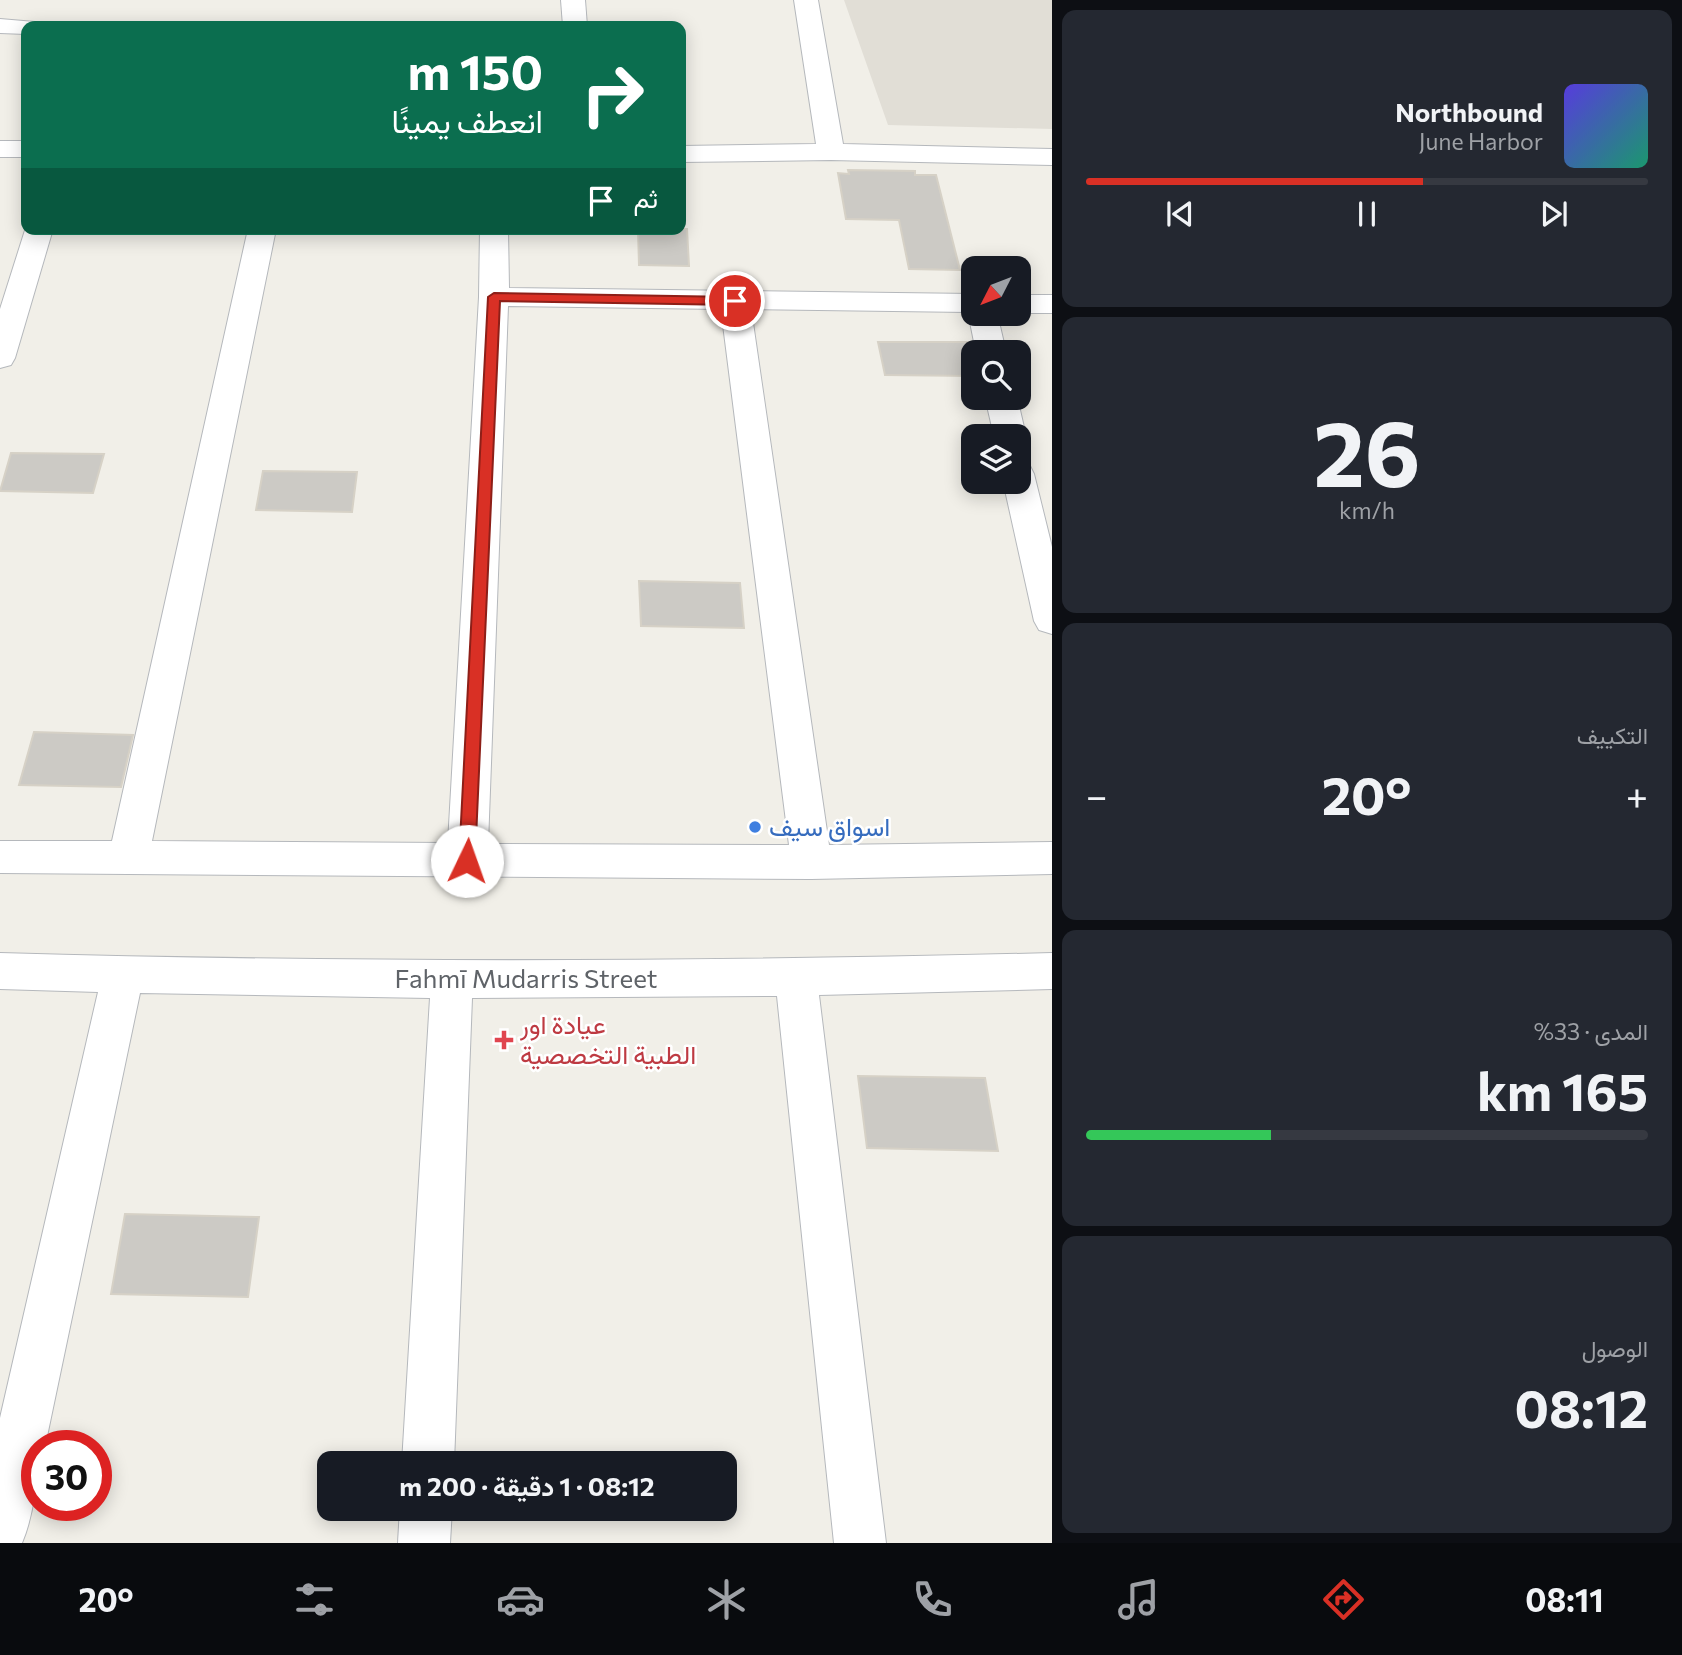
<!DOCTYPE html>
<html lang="ar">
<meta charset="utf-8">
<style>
:root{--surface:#171b24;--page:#242831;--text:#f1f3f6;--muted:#9ea1a6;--line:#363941;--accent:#d93025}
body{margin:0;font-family:Commissioner,Vazirmatn,sans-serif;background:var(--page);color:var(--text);direction:rtl;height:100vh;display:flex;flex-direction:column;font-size:26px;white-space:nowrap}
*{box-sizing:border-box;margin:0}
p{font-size:23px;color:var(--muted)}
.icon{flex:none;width:38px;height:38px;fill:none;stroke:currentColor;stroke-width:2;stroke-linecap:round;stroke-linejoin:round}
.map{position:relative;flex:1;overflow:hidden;direction:ltr}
.details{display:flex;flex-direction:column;gap:10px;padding:10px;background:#0d0f14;width:630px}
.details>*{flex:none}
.guide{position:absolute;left:21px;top:21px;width:665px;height:214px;border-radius:14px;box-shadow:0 4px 18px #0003;direction:rtl;background:#0b6e4f;color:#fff;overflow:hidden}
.needle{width:46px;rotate:228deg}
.fabs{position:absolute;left:961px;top:256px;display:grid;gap:14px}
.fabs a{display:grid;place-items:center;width:70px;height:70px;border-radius:14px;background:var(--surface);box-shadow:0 4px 18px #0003;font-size:35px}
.speed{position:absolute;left:21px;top:1430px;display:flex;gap:14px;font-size:35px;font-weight:700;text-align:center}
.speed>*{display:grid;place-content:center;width:91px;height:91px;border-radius:50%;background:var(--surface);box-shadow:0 4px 18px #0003;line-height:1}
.speed .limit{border:10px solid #d22;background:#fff;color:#111}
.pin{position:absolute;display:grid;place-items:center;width:60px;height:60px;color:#fff;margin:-30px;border:4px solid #fff;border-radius:50%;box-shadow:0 2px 7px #0007}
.me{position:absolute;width:77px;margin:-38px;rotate:3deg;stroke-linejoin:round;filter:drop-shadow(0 0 5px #0008)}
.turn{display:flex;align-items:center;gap:24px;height:147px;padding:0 28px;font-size:32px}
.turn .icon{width:91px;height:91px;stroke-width:2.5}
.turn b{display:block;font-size:49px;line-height:60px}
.then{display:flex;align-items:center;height:66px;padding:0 28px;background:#0003;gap:14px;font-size:26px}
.big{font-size:52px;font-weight:700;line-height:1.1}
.details .widget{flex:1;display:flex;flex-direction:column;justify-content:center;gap:10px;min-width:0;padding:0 24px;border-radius:14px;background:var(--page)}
.details .dial{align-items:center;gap:0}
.dial b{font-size:91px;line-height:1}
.song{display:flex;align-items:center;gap:21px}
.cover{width:84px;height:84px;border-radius:10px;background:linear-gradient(135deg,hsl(250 70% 55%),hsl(160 70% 35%))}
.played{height:7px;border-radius:4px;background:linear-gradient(90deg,var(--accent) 60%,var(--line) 60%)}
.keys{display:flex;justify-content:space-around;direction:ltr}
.heat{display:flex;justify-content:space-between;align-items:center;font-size:38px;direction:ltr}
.charge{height:10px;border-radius:5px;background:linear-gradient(90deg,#34c759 33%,var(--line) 0)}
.trip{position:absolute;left:317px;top:1451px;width:420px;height:70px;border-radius:14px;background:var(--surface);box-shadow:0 4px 18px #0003;font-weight:700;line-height:70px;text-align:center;direction:rtl}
.dock{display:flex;height:112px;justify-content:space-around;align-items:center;background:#090b0e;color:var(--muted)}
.dock .icon{width:49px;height:49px}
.dock .on{color:var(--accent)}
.dock b{font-size:32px;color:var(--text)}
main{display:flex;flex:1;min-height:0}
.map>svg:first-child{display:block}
</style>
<main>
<section class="details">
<div class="widget">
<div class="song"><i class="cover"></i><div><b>Northbound</b><p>June Harbor</p></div></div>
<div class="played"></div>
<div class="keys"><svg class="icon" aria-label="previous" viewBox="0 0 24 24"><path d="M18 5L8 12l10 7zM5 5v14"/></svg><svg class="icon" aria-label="pause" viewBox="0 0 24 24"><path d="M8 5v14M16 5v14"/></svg><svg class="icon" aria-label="next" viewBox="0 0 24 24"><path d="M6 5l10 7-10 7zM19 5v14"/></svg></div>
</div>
<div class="widget dial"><b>26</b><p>km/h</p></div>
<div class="widget"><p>التكييف</p>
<div class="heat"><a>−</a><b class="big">20°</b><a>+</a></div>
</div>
<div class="widget"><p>المدى · 33%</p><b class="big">165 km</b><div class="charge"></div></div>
<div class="widget"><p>الوصول</p><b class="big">08:12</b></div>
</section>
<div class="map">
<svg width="1052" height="1543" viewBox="0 0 1052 1543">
<rect width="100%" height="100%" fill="#f1efe8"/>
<path fill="#e1ded6" d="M 844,0 L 1052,0 L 1052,129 L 888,125 Z"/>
<g fill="#cccac5" stroke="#d6d1c6" stroke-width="2">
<path d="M 848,170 L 915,171 L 915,175 L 936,175 L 960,270 L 909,269 L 899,220 L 846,219 L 838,173 L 849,174 Z"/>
<path d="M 638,229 L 687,229 L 689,266 L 639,265 Z"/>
<path d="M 878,342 L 971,342 L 973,376 L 885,375 Z"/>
<path d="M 11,453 L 104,454 L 93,493 L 0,491 Z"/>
<path d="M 263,471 L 357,472 L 352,512 L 256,510 Z"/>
<path d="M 639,581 L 740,583 L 744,628 L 641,626 Z"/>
<path d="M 34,732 L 133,735 L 121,787 L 19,785 Z"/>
<path d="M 858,1076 L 985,1078 L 998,1151 L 867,1148 Z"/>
<path d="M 125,1214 L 259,1217 L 248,1297 L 111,1294 Z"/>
</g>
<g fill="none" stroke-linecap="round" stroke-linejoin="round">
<defs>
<g id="minor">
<path d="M 561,0 L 585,0 L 587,26 L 563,26 Z"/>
<path d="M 794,0 L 818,0 L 843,144 L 1052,149 L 1052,165 L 831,160 L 681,162 L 681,146 L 816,144 Z"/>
<path d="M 0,19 L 35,22 L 38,26 L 26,26 L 26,34 L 0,33 Z"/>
<rect x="0" y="141" width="26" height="16"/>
<path d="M 26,227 L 26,229 L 53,229 L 15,358 L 11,365 L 0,368 L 0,309 Z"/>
<path d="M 248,229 L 276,229 L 152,841 L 448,843 L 479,297 L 480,229 L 508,229 L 509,288 L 973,294 L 973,313 L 997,313 L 1006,352 L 976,352 L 968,312 L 751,309 L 829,845 L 1052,842 L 1052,874 L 811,879 L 0,873 L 0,841 L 112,841 ZM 508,306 L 721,309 L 789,845 L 488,844 Z"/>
<rect x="1018" y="295" width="34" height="18"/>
<path d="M 985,397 L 1017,397 L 1026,436 L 1021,444 L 1018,444 L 1018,436 L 994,436 Z"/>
<path d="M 1018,463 L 1030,466 L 1034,474 L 1052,547 L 1052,634 L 1039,630 L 1034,621 L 1003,481 L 1018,481 Z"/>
<path d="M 0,953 C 351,963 701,962 1052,953 L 1052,989 L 819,995 L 886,1543 L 834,1543 L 777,996 L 472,998 L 454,1463 L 402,1463 L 430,998 L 140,993 L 45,1446 L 37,1446 C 37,1478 35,1512 22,1543 L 0,1543 L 0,1418 L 98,992 L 0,989 Z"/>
<path d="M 400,1508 L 452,1508 L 450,1543 L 398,1543 Z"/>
</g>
</defs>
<use href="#minor" stroke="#b5b8bc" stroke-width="2"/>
<use href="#minor" fill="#fff" fill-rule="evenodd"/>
</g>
<path fill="#d93025" stroke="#8d1f18" stroke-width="2" d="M 494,293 L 735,297 L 741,301 L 735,305 L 500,301 L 475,861 L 473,866 L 461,866 L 459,861 L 488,297 Z"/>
<circle fill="#3f7fe0" stroke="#fff" stroke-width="2.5" cx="755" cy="827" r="7"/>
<path fill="#e0444e" stroke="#fff" stroke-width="2.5" d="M500.5 1029.5h7v7h7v7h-7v7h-7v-7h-7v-7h7z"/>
<g text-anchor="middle" stroke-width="5" stroke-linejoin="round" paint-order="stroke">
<g font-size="26" fill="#366cbe" stroke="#fff" text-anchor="start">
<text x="769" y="836">اسواق سيف</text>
</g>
<g font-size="26" fill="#5f6368" stroke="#fff">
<text x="526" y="988">Fahmī Mudarris Street</text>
</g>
<g font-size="26" fill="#be3a42" stroke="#fff" text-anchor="start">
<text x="520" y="1034">عيادة اور<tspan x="520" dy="30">الطبية التخصصية</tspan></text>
</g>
</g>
</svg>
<div class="fabs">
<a><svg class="needle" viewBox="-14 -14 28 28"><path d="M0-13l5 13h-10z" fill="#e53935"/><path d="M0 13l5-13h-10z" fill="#9ea1a6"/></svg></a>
<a><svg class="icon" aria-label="search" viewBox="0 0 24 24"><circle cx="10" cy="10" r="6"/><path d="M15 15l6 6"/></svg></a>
<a><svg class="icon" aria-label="layers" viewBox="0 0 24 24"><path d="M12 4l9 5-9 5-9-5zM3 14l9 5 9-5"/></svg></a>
</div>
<div class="speed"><div class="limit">30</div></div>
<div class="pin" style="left:735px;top:301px;background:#d93025"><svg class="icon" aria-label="arrive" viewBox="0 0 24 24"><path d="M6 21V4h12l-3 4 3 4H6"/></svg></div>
<svg class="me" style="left:467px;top:861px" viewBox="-20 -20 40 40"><circle r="19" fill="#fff"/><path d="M0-13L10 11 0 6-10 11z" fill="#d93025"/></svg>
<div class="trip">08:12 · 1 دقيقة · 200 m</div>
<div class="guide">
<div class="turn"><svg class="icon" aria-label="right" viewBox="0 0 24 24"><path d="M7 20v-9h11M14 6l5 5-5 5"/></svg><div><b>150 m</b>انعطف يمينًا</div></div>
<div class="then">ثم<svg class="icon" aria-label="arrive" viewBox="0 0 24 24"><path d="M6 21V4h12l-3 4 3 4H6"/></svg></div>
</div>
</div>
</main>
<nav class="dock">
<b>08:11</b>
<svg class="icon on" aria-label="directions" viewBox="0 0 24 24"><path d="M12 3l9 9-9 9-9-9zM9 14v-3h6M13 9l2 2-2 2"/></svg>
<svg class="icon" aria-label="music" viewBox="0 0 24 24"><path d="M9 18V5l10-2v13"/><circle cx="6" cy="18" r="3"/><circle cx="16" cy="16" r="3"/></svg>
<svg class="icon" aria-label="phone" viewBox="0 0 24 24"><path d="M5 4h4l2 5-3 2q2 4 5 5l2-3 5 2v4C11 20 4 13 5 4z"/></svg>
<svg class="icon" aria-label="climate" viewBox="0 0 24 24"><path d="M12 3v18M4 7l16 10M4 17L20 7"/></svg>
<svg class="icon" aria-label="car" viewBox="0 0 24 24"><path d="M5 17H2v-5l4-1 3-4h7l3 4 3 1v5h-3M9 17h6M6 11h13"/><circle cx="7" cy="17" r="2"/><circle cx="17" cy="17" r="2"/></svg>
<svg class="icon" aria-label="filters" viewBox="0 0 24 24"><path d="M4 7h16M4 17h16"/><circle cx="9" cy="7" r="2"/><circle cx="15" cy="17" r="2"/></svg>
<b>20°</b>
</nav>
